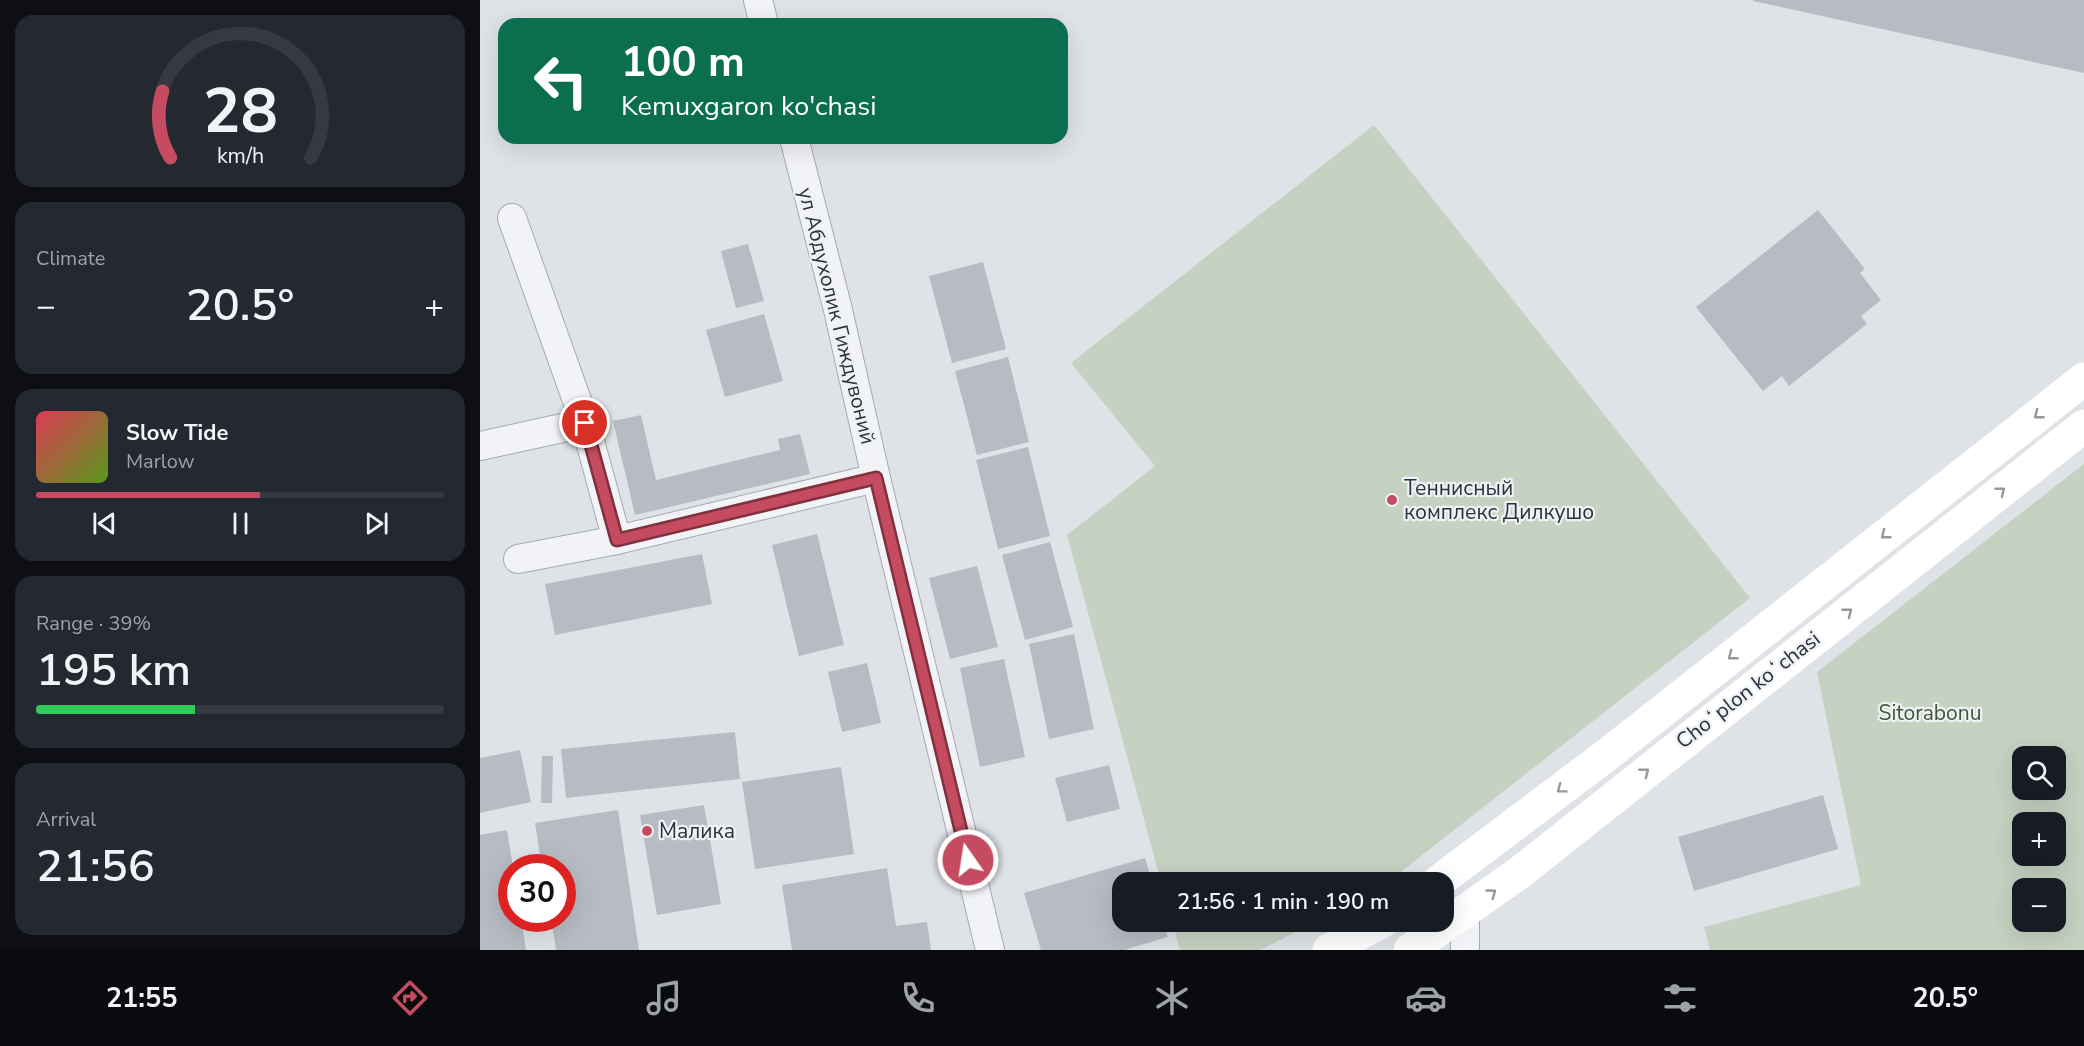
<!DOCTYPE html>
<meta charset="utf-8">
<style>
:root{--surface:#171b24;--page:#242831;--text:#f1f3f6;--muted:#9ea1a6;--line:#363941;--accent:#c54c60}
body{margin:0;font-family:"Nunito Sans",sans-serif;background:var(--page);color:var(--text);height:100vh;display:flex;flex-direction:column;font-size:22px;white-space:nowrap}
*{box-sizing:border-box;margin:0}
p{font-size:20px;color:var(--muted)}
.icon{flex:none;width:33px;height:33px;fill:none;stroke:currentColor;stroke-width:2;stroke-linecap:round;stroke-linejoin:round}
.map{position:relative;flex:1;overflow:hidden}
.sheet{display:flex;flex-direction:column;gap:15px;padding:15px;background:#0d0f14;width:480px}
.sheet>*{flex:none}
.banner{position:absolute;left:18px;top:18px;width:570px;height:126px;border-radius:18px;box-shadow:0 6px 24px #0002;background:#0b6e4f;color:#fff;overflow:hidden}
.buttons{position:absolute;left:1532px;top:746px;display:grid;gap:12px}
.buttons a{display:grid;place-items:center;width:54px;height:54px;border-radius:12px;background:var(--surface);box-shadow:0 6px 24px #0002;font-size:30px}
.speed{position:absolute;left:18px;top:854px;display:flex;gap:12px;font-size:30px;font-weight:700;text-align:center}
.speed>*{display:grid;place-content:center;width:78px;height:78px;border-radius:50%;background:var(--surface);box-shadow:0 6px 24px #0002;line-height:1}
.speed .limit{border:9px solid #d22;background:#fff;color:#111}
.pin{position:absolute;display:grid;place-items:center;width:51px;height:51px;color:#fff;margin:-26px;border:3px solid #fff;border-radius:50%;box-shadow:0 2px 6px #0007}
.me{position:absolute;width:66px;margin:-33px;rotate:347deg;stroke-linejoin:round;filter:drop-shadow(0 0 4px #0008)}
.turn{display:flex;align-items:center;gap:21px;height:126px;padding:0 24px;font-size:27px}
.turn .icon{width:78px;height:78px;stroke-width:2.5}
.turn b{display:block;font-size:42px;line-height:51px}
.big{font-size:45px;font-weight:600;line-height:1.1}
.sheet .widget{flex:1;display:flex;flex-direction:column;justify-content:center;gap:9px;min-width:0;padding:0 21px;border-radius:18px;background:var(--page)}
.sheet .dial{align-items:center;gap:0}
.dial svg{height:156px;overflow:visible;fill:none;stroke:var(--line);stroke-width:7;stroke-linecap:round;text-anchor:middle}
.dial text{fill:var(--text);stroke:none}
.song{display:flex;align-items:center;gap:18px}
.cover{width:72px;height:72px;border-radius:9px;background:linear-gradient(135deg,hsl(350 70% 55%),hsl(90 70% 35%))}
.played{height:6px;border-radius:3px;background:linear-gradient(90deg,var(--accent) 55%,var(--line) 55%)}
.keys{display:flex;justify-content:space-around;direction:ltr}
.heat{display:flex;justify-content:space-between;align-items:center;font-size:33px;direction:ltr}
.charge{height:9px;border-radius:4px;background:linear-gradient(90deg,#34c759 39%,var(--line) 0)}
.trip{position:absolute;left:632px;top:872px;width:342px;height:60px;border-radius:18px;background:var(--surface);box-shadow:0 6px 24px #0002;font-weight:600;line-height:60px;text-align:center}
.tab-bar{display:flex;height:96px;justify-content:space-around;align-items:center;background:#090b0e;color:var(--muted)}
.tab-bar .icon{width:42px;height:42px}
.tab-bar .on{color:var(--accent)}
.tab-bar b{font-size:27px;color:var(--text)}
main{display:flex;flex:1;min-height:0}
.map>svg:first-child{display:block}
</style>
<main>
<section class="sheet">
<div class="widget dial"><svg viewBox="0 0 100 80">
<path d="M14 69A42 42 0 1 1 86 69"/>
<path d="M14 69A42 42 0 0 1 10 35" stroke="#c54c60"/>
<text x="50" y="56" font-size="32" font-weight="700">28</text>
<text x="50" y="72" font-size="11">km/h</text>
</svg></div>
<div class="widget"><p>Climate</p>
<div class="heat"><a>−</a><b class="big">20.5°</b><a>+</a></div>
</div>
<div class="widget">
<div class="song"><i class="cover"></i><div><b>Slow Tide</b><p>Marlow</p></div></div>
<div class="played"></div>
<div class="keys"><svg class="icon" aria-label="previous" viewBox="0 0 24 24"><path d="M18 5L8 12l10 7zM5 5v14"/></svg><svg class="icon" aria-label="pause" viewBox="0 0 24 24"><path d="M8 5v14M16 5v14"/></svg><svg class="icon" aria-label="next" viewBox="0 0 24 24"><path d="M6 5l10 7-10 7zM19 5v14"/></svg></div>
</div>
<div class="widget"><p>Range · 39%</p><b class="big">195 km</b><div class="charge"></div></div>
<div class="widget"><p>Arrival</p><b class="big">21:56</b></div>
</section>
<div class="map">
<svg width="1604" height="950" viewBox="0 0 1604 950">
<rect width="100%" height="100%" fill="#dfe3e7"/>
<g fill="#c5d1c1" fill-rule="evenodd">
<path d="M 894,125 L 1270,598 L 908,882 L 681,882 L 587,535 L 675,466 L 591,363 Z"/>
<path d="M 1604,464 L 1604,950 L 1230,950 L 1224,927 L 1381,885 L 1337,672 ZM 1542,756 L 1575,756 L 1575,789 L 1542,789 ZM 1542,822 L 1575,822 L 1575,855 L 1542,855 ZM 1542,888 L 1575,888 L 1575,921 L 1542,921 Z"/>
<path d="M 692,921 L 837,921 L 780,950 L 700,950 Z"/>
</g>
<g fill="#b7bcc4">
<path d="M 1273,0 L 1604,0 L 1604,73 L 1273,1 Z"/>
<path d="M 1338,210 L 1385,269 L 1380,273 L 1401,300 L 1381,316 L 1387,324 L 1309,386 L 1302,376 L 1283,391 L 1216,307 Z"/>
<path d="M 268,244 L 284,301 L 256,308 L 241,251 Z"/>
<path d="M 503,262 L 526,349 L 472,363 L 449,276 Z"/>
<path d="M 284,314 L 303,381 L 245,397 L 226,330 Z"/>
<path d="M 528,357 L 549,442 L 497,455 L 475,371 Z"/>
<path d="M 161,415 L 176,480 L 300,450 L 298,439 L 320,434 L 330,474 L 155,515 L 133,421 Z"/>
<path d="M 548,447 L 570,536 L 518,549 L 496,460 Z"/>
<path d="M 337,534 L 364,645 L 319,656 L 292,545 Z"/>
<path d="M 570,542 L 593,627 L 545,640 L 522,555 Z"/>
<path d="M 222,554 L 232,604 L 75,635 L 65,584 Z"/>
<path d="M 497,566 L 518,647 L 470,659 L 449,578 Z"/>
<path d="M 594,634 L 614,729 L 569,739 L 549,644 Z"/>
<path d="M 524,659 L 545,757 L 500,767 L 480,668 Z"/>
<path d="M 387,663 L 401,723 L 362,732 L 348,672 Z"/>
<path d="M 255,732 L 260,779 L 86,798 L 81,749 Z"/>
<path d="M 40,750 L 51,802 L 0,813 L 0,758 Z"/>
<path d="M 62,756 L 73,756 L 72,803 L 61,803 Z"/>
<path d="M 629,765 L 640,809 L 587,822 L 575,778 Z"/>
<path d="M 361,767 L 374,854 L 275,869 L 262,782 Z"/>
<path d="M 1343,795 L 1358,849 L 1214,891 L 1198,837 Z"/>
<path d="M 224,805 L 241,904 L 177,915 L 160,815 Z"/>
<path d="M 138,810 L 159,950 L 76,950 L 71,918 L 82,918 L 82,867 L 62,867 L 55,823 Z"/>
<path d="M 27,830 L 33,867 L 32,918 L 41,918 L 46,950 L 0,950 L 0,835 Z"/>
<path d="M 665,858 L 672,882 L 642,882 L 642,921 L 683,921 L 688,937 L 644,950 L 561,950 L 544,893 Z"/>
<path d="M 407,868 L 416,926 L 447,922 L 451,950 L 312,950 L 302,885 Z"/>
</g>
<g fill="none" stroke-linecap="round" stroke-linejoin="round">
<defs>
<g id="minor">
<path d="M 278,0 L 284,24"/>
<path d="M 314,138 L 358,310 L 396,478 L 510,950"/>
<path d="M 32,218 L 105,423"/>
<path d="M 0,446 L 105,423 L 137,540 L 396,478"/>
<path d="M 38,559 L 137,540"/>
<path d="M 985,950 L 985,912"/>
</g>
</defs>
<use href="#minor" stroke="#a5aab1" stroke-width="30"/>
<use href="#minor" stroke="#f2f3f6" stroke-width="28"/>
<g stroke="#fff" stroke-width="33">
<path d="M 958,882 L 1128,754 L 1604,379"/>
<path d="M 849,950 L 903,921"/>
<path d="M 930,950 L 1039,873 L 1604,426"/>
</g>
</g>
<defs><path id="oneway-chevron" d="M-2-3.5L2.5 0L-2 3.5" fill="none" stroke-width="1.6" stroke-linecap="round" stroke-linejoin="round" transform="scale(1.5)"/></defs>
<g stroke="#94989e">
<use href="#oneway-chevron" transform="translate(1558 415) rotate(142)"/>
<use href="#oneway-chevron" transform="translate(1521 491) rotate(-38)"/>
<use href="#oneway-chevron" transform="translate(1405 535) rotate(142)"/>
<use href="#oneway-chevron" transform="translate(1368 612) rotate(-38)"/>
<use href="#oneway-chevron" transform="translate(1252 656) rotate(142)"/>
<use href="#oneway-chevron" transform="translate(1165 772) rotate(-38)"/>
<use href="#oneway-chevron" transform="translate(1081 789) rotate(143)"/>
<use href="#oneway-chevron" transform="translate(1012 893) rotate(-36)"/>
</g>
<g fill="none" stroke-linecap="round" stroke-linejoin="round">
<defs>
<path id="route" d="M 105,423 L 137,540 L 396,478 L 488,860"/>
</defs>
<use href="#route" stroke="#80313e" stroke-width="15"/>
<use href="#route" stroke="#c54c60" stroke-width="10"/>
</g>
<g fill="#c54c60" stroke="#eff1f5" stroke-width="2">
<circle cx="912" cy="500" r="6"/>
<circle cx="167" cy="831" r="6"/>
</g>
<g text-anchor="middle" stroke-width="4.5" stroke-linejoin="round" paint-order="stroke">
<g font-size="21" fill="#29313d" stroke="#eff1f5">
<text transform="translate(357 316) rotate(76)" y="7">ул Абдухолик Гиждувоний</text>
<text transform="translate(1268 690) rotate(-38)" y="7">Choʻplon koʻchasi</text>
</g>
<g font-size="21" fill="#29313d" stroke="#eff1f5" text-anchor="start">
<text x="924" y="495">Теннисный<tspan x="924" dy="24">комплекс Дилкушо</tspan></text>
<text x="179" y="838">Малика</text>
</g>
<g font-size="21" fill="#3e5837" stroke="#eff1f5">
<text x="1450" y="720">Sitorabonu</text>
</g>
</g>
</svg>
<div class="buttons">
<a><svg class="icon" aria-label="search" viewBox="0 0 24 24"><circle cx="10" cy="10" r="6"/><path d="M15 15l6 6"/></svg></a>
<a>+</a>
<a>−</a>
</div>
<div class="speed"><div class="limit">30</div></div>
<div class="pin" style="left:105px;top:423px;background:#d93025"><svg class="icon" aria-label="arrive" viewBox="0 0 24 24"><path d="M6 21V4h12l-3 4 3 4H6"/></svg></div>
<svg class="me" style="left:488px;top:860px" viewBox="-20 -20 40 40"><circle r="17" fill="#c54c60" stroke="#fff" stroke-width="3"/><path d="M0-11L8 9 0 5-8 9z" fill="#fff"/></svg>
<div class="trip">21:56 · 1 min · 190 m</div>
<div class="banner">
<div class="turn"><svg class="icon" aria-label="left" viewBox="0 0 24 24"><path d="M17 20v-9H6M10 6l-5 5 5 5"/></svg><div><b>100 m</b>Kemuxgaron ko'chasi</div></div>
</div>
</div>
</main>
<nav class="tab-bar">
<b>21:55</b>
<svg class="icon on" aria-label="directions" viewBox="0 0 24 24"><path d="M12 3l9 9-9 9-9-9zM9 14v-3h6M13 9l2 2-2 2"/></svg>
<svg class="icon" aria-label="music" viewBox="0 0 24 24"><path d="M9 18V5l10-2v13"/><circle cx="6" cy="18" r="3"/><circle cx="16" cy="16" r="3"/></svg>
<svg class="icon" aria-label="phone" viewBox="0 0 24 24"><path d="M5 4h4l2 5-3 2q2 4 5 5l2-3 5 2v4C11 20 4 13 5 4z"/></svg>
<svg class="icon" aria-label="climate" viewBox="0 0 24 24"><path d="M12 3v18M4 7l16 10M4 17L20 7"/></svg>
<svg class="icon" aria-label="car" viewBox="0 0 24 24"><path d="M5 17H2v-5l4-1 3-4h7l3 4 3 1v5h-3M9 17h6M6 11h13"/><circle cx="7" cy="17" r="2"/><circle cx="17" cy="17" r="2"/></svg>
<svg class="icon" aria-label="filters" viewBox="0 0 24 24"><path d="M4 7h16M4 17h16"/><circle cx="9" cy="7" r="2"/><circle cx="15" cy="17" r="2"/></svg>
<b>20.5°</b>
</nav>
